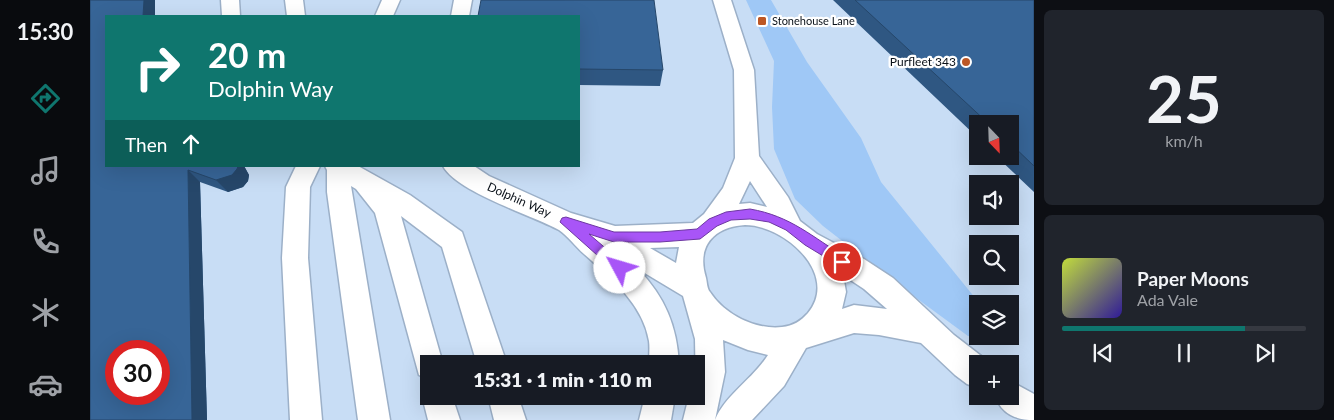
<!DOCTYPE html>
<meta charset="utf-8">
<style>
:root{--surface:#171b24;--page:#20242c;--text:#f1f3f6;--muted:#9ea1a6;--line:#363941;--accent:#0f766e}
body{margin:0;font-family:Lato,sans-serif;background:var(--page);color:var(--text);height:100vh;display:flex;flex-direction:column;font-size:19px;white-space:nowrap}
*{box-sizing:border-box;margin:0}
p{font-size:16px;color:var(--muted)}
.icon{flex:none;width:28px;height:28px;fill:none;stroke:currentColor;stroke-width:2;stroke-linecap:round;stroke-linejoin:round}
.map{position:relative;flex:1;overflow:hidden}
.side{display:flex;flex-direction:column;gap:10px;padding:10px;background:#0d0f14;width:300px}
.side>*{flex:none}
.banner{position:absolute;left:15px;top:15px;width:475px;height:152px;border-radius:0px;box-shadow:0 5px 20px #0002;background:#0f766e;color:#fff;overflow:hidden}
.needle{width:32px;rotate:157deg}
.tools{position:absolute;left:879px;top:115px;display:grid;gap:10px}
.tools a{display:grid;place-items:center;width:50px;height:50px;border-radius:0px;background:var(--surface);box-shadow:0 5px 20px #0002;font-size:25px}
.speed{position:absolute;left:15px;top:340px;display:flex;gap:10px;font-size:25px;font-weight:700;text-align:center}
.speed>*{display:grid;place-content:center;width:65px;height:65px;border-radius:50%;background:var(--surface);box-shadow:0 5px 20px #0002;line-height:1}
.speed .limit{border:8px solid #d22;background:#fff;color:#111}
.pin{position:absolute;display:grid;place-items:center;width:42px;height:42px;color:#fff;margin:-21px;border:2px solid #fff;border-radius:50%;box-shadow:0 1px 5px #0007}
.me{position:absolute;width:55px;margin:-28px;rotate:309deg;stroke-linejoin:round;filter:drop-shadow(0 0 4px #0008)}
.turn{display:flex;align-items:center;gap:18px;height:105px;padding:0 20px;font-size:22px}
.turn .icon{width:65px;height:65px;stroke-width:2.5}
.turn b{display:block;font-size:35px;line-height:42px}
.then{display:flex;align-items:center;height:48px;padding:0 20px;background:#0003;gap:10px;font-size:19px}
.side .card{flex:1;display:flex;flex-direction:column;justify-content:center;gap:8px;min-width:0;padding:0 18px;border-radius:8px;background:var(--page)}
.side .dial{align-items:center;gap:0}
.dial b{font-size:65px;line-height:1}
.song{display:flex;align-items:center;gap:15px}
.cover{width:60px;height:60px;border-radius:8px;background:linear-gradient(135deg,hsl(70 70% 55%),hsl(250 70% 35%))}
.played{height:5px;border-radius:2px;background:linear-gradient(90deg,var(--accent) 75%,var(--line) 75%)}
.keys{display:flex;justify-content:space-around;direction:ltr}
.trip{position:absolute;left:330px;top:355px;width:285px;height:50px;border-radius:0px;background:var(--surface);box-shadow:0 5px 20px #0002;font-weight:800;line-height:50px;text-align:center}
main{display:flex;flex:1;min-height:0}
.tab-bar{display:flex;flex-direction:column;width:90px;justify-content:space-around;align-items:center;background:#090b0e;color:var(--muted)}
.tab-bar .icon{width:35px;height:35px}
.tab-bar .active{color:var(--accent)}
.tab-bar b{font-size:22px;color:var(--text)}
.map>svg:first-child{display:block}
</style>
<main>
<nav class="tab-bar">
<b>15:30</b>
<svg class="icon active" aria-label="directions" viewBox="0 0 24 24"><path d="M12 3l9 9-9 9-9-9zM9 14v-3h6M13 9l2 2-2 2"/></svg>
<svg class="icon" aria-label="music" viewBox="0 0 24 24"><path d="M9 18V5l10-2v13"/><circle cx="6" cy="18" r="3"/><circle cx="16" cy="16" r="3"/></svg>
<svg class="icon" aria-label="phone" viewBox="0 0 24 24"><path d="M5 4h4l2 5-3 2q2 4 5 5l2-3 5 2v4C11 20 4 13 5 4z"/></svg>
<svg class="icon" aria-label="climate" viewBox="0 0 24 24"><path d="M12 3v18M4 7l16 10M4 17L20 7"/></svg>
<svg class="icon" aria-label="car" viewBox="0 0 24 24"><path d="M5 17H2v-5l4-1 3-4h7l3 4 3 1v5h-3M9 17h6M6 11h13"/><circle cx="7" cy="17" r="2"/><circle cx="17" cy="17" r="2"/></svg>
</nav>
<div class="map">
<svg width="944" height="420" viewBox="0 0 944 420">
<rect width="100%" height="100%" fill="#d9eafd"/>
<path fill="#c8ddf5" fill-rule="evenodd" d="M 0,0 L 944,0 L 944,420 L 0,420 ZM 16,16 L 489,16 L 489,166 L 16,166 ZM 888,124 L 920,124 L 920,156 L 888,156 ZM 888,184 L 920,184 L 920,216 L 888,216 ZM 888,244 L 920,244 L 920,276 L 888,276 ZM 888,304 L 920,304 L 920,336 L 888,336 ZM 26,351 L 69,351 L 69,394 L 26,394 ZM 339,364 L 606,364 L 606,396 L 339,396 ZM 888,364 L 920,364 L 920,396 L 888,396 Z"/>
<path fill="#9fc8f6" d="M 656,0 L 681,0 L 717,62 L 771,138 L 791,182 L 890,304 L 888,304 L 888,336 L 915,336 L 918,339 L 878,336 L 818,292 L 733,226 L 705,199 L 684,149 L 682,107 L 684,61 Z"/>
<g fill="none" stroke-linecap="round" stroke-linejoin="round">
<defs>
<g id="minor">
<path d="M 131,0 L 149,0 L 150,16 L 132,16 Z"/>
<path d="M 195,0 L 213,0 L 215,16 L 197,16 Z"/>
<path d="M 292,0 L 310,0 L 303,16 L 285,16 Z"/>
<path d="M 364,0 L 382,0 L 379,16 L 361,16 Z"/>
<path d="M 623,0 L 641,0 L 664,70 L 669,156 L 698,197 L 710,221 L 727,234 L 774,259 L 803,278 L 864,335 L 899,362 L 888,364 L 888,388 L 877,384 L 865,375 L 831,343 L 789,335 L 764,333 L 716,348 L 694,386 L 662,420 L 625,420 C 636,394 663,379 678,355 L 658,350 L 633,340 L 635,372 L 625,420 L 593,420 L 599,396 L 606,396 L 605,339 L 593,296 L 548,269 C 575,297 587,326 589,364 L 559,364 C 559,356 560,348 559,341 C 553,304 520,277 494,254 C 486,247 477,235 469,230 C 441,215 367,192 353,166 L 384,166 L 399,176 L 481,213 L 525,226 L 603,223 L 614,214 L 633,188 L 645,158 L 644,70 ZM 660,181 L 677,207 L 660,203 L 649,204 ZM 655,225 C 694,225 750,274 718,313 C 711,321 703,326 692,327 C 666,330 635,315 620,292 C 617,289 617,282 616,278 C 606,246 624,227 655,225 ZM 589,247 L 586,263 L 560,248 ZM 753,275 L 774,289 L 797,309 L 764,305 L 752,309 L 756,292 Z"/>
<path d="M 206,166 L 230,166 L 220,187 L 218,258 L 232,420 L 200,420 L 192,258 L 196,187 Z"/>
<path d="M 235,166 L 268,166 L 320,195 L 372,232 L 417,364 L 387,364 L 352,247 L 311,216 L 353,364 L 339,364 L 339,380 L 329,375 L 285,213 L 266,189 L 261,186 L 300,420 L 268,420 L 237,192 L 237,170 Z"/>
<path d="M 920,381 L 944,394 L 944,420 C 925,420 912,414 905,396 L 920,396 Z"/>
<path d="M 339,384 L 339,396 L 362,396 L 370,420 L 338,420 L 332,396 L 336,385 Z"/>
<path d="M 398,396 L 428,396 L 436,420 L 404,420 Z"/>
<path d="M 555,396 L 585,396 L 581,420 L 549,420 Z"/>
</g>
</defs>
<use href="#minor" stroke="#9cb0c8" stroke-width="3"/>
<use href="#minor" fill="#fff" fill-rule="evenodd"/>
</g>
<g fill="#2f5782">
<path d="M 0,0 L 65,0 L 65,16 L 16,16 L 16,166 L 154,166 L 159,175 L 158,181 L 153,187 L 138,192 L 110,182 L 117,420 L 0,420 Z"/>
<path d="M 743,0 L 944,0 L 944,192 L 906,156 L 920,156 L 920,124 L 888,124 L 888,138 Z"/>
<path d="M 489,16 L 573,70 L 570,86 L 489,85 Z"/>
</g>
<g fill="#26476a">
<path d="M 54,0 L 65,0 L 65,16 L 53,16 Z"/>
<path d="M 148,166 L 154,166 L 159,175 L 158,181 L 153,187 L 138,192 L 126,180 Z"/>
<path d="M 98,170 L 110,182 L 117,420 L 102,420 Z"/>
</g>
<g fill="#376597" stroke="#26476a" fill-rule="evenodd">
<path d="M 0,0 L 54,0 L 53,16 L 16,16 L 16,166 L 148,166 L 147,169 L 142,175 L 126,180 L 98,170 L 102,420 L 0,420 ZM 26,351 L 69,351 L 69,394 L 26,394 Z"/>
<path d="M 391,0 L 564,0 L 573,70 L 489,69 L 489,16 L 388,16 Z"/>
<path d="M 765,0 L 944,0 L 944,166 L 920,143 L 920,124 L 899,124 Z"/>
</g>
<path fill="#a855f7" stroke="#6d37a1" d="M 660,209 C 701,216 722,237 757,258 L 759,262 L 757,265 L 752,267 L 748,265 L 715,245 L 696,230 L 679,222 L 660,219 L 641,220 L 627,226 L 610,239 L 570,242 L 524,242 L 499,234 L 534,264 L 536,268 L 534,272 L 530,273 L 526,272 L 470,222 L 472,218 L 476,217 L 524,232 L 570,232 L 607,229 L 619,219 L 636,212 Z"/>
<g fill="#bc5725" stroke="#fff" stroke-width="2">
<rect x="667" y="16" width="10" height="10" rx="2.5"/>
<circle cx="876" cy="62" r="5"/>
</g>
<g text-anchor="middle" stroke-width="4.5" stroke-linejoin="round" paint-order="stroke">
<g font-size="11" fill="#0a1119" stroke="#fff" text-anchor="start">
<text x="682" y="25">Stonehouse Lane</text>
</g>
<g font-size="12" fill="#0a1119" stroke="#fff" text-anchor="end">
<text x="866" y="66">Purfleet 343</text>
</g>
<g font-size="12" fill="#0a1119" stroke="#fff">
<text transform="translate(429 200) rotate(24)" y="4">Dolphin Way</text>
</g>
</g>
</svg>
<div class="tools">
<a><svg class="needle" viewBox="-14 -14 28 28"><path d="M0-13l5 13h-10z" fill="#e53935"/><path d="M0 13l5-13h-10z" fill="#9ea1a6"/></svg></a>
<a><svg class="icon" aria-label="sound" viewBox="0 0 24 24"><path d="M4 9h4l5-4v14l-5-4H4zM17 9q2 3 0 6"/></svg></a>
<a><svg class="icon" aria-label="search" viewBox="0 0 24 24"><circle cx="10" cy="10" r="6"/><path d="M15 15l6 6"/></svg></a>
<a><svg class="icon" aria-label="layers" viewBox="0 0 24 24"><path d="M12 4l9 5-9 5-9-5zM3 14l9 5 9-5"/></svg></a>
<a>+</a>
</div>
<div class="speed"><div class="limit">30</div></div>
<div class="pin" style="left:752px;top:262px;background:#d93025"><svg class="icon" aria-label="arrive" viewBox="0 0 24 24"><path d="M6 21V4h12l-3 4 3 4H6"/></svg></div>
<svg class="me" style="left:530px;top:268px" viewBox="-20 -20 40 40"><circle r="19" fill="#fff"/><path d="M0-13L10 11 0 6-10 11z" fill="#a855f7"/></svg>
<div class="trip">15:31 · 1 min · 110 m</div>
<div class="banner">
<div class="turn"><svg class="icon" aria-label="right" viewBox="0 0 24 24"><path d="M7 20v-9h11M14 6l5 5-5 5"/></svg><div><b>20 m</b>Dolphin Way</div></div>
<div class="then">Then<svg class="icon" aria-label="ahead" viewBox="0 0 24 24"><path d="M12 20V5M6 11l6-6 6 6"/></svg></div>
</div>
</div>
<section class="side">
<div class="card dial"><b>25</b><p>km/h</p></div>
<div class="card">
<div class="song"><i class="cover"></i><div><b>Paper Moons</b><p>Ada Vale</p></div></div>
<div class="played"></div>
<div class="keys"><svg class="icon" aria-label="previous" viewBox="0 0 24 24"><path d="M18 5L8 12l10 7zM5 5v14"/></svg><svg class="icon" aria-label="pause" viewBox="0 0 24 24"><path d="M8 5v14M16 5v14"/></svg><svg class="icon" aria-label="next" viewBox="0 0 24 24"><path d="M6 5l10 7-10 7zM19 5v14"/></svg></div>
</div>
</section>
</main>
